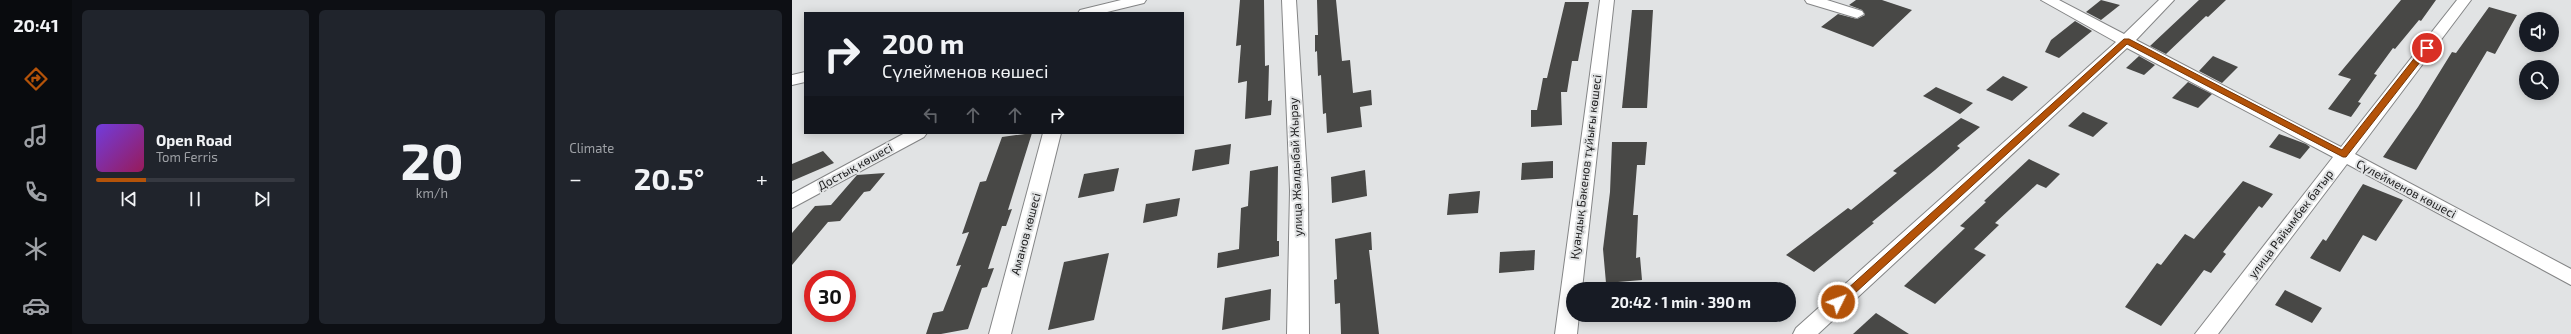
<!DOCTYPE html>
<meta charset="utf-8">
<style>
:root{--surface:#171b24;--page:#20242c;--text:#f1f3f6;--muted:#9ea1a6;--line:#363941;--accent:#b45309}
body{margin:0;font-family:"Exo 2",sans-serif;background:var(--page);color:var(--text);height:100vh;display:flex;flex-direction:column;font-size:15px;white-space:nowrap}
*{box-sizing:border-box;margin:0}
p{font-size:13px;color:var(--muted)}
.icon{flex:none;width:22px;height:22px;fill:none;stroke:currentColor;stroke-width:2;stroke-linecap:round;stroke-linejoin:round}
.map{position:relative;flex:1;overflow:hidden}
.panel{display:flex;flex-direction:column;gap:10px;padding:10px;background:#0d0f14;width:720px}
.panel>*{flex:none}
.top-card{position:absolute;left:12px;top:12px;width:380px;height:122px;border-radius:0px;box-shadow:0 2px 10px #0003;background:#171b24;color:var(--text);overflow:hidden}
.buttons{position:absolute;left:1727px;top:12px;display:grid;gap:8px}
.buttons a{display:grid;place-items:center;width:40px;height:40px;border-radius:50%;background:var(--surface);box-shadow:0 2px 10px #0003;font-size:20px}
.speed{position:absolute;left:12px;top:270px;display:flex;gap:8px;font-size:20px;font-weight:700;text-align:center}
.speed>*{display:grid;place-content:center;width:52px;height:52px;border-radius:50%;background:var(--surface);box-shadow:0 2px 10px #0003;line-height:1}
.speed .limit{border:6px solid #d22;background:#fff;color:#111}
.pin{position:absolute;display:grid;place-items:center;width:34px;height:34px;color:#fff;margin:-17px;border:2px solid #fff;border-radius:50%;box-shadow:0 1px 4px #0007}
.me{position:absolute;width:44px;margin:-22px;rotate:48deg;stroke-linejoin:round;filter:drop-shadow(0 0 3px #0008)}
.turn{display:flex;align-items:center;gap:14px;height:84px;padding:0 12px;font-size:18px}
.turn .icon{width:52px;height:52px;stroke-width:2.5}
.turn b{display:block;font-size:28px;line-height:34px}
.lanes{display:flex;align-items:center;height:38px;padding:0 12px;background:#0003;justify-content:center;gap:20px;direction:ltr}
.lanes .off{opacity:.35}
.big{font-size:30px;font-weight:700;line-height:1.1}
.panel .tile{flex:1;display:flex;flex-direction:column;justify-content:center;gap:6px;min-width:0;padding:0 14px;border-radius:6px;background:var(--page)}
.panel .dial{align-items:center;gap:0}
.dial b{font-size:52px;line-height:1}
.song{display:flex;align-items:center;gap:12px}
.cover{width:48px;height:48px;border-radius:6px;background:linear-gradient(135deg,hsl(260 70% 55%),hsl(330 70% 35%))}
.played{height:4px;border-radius:2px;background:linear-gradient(90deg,var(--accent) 25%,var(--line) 25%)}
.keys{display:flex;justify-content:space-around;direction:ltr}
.heat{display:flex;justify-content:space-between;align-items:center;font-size:22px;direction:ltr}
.panel .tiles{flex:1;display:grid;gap:10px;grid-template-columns:repeat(3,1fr)}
.trip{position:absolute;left:774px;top:282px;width:230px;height:40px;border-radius:20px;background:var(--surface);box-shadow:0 2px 10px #0003;font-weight:700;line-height:40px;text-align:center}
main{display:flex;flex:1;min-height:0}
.tabs{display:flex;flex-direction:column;width:72px;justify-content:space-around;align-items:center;background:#090b0e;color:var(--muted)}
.tabs .icon{width:28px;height:28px}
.tabs .on{color:var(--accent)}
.tabs b{font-size:18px;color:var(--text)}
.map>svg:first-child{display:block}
</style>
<main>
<nav class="tabs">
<b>20:41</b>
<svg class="icon on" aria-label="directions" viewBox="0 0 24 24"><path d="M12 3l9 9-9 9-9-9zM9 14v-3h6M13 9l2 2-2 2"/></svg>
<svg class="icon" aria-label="music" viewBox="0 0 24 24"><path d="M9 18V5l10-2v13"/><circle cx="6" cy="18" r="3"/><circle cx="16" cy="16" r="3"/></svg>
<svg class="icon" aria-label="phone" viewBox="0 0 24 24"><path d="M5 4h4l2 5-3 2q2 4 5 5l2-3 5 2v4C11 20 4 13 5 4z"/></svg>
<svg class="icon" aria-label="climate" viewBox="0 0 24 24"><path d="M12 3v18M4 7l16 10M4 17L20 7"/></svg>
<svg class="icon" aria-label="car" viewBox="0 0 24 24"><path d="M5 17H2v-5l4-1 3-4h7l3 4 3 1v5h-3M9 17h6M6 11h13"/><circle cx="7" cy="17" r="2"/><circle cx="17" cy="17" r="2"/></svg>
</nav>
<section class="panel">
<div class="tiles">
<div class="tile">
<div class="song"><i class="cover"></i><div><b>Open Road</b><p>Tom Ferris</p></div></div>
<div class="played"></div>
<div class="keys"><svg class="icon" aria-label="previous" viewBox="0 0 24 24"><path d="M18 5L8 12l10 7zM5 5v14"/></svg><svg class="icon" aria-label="pause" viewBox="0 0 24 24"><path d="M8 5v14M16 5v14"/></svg><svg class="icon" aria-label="next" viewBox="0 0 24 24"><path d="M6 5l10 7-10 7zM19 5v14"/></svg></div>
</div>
<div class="tile dial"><b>20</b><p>km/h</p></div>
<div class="tile"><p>Climate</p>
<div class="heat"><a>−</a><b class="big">20.5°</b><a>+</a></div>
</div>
</div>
</section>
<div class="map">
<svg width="1779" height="334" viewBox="0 0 1779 334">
<rect width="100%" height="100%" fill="#e1e3e4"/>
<g fill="#484846">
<path d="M 448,0 L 472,0 L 473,66 L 477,65 L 476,101 L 480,100 L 479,115 L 453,119 L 455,81 L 446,83 L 449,45 L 444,46 Z"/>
<path d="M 525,0 L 544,0 L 550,61 L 558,60 L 561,93 L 579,90 L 580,105 L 568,107 L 570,127 L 535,133 L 534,113 L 531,114 L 529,75 L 526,76 L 525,51 L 523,52 L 523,35 L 526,35 Z"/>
<path d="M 1064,0 L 1090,0 L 1120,10 L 1081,47 L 1029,27 L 1046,14 L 1065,19 L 1073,15 L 1070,10 L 1057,5 Z"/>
<path d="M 1309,0 L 1328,5 L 1309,20 L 1294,12 Z"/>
<path d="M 1407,0 L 1434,0 L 1416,17 L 1414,16 L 1374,54 L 1358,46 Z"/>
<path d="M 1609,0 L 1644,0 L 1629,21 L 1627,20 L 1603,49 L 1601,48 L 1582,74 L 1585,75 L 1566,102 L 1569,103 L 1559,117 L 1536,109 L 1559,79 L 1546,75 Z"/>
<path d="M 773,2 L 797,2 L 786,61 L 780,61 L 775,92 L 769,92 L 770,125 L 739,127 L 739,110 L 745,110 L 751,78 L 755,78 Z"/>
<path d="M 1697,7 L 1725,15 L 1703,54 L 1695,51 L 1624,170 L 1591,157 L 1626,107 L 1660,52 L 1664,53 Z"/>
<path d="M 840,10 L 861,10 L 855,108 L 830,108 Z"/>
<path d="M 1283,21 L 1300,31 L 1267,58 L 1253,52 L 1259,40 Z"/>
<path d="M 1347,56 L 1363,65 L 1352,75 L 1334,68 Z"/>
<path d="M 1421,56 L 1446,67 L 1430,83 L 1407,71 Z"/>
<path d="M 1211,76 L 1236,87 L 1220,101 L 1194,90 Z"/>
<path d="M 1396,82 L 1420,94 L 1406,108 L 1380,98 Z"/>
<path d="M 1144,87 L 1181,103 L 1168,114 L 1131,96 Z"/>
<path d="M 1291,112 L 1316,123 L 1301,137 L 1276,126 Z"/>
<path d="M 1169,118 L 1188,127 L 1165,146 L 1168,148 L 1143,170 L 1080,222 L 1082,223 L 1022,272 L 994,255 L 1056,208 L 1059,210 L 1105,173 L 1101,171 Z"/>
<path d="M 240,133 L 216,210 L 220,209 L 214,226 L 210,226 L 196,269 L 202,268 L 195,287 L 190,288 L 176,329 L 149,334 L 134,334 L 141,313 L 151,311 L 169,265 L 164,266 L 177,232 L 170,234 L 188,182 L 194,181 L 210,137 Z"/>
<path d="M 1487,134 L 1514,144 L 1518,147 L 1508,159 L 1477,147 Z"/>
<path d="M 820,142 L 855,142 L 853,165 L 845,165 L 841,215 L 846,215 L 844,258 L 848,257 L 850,280 L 814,283 L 811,249 L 818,192 Z"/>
<path d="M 439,144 L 437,164 L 400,171 L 403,150 Z"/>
<path d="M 31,151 L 42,163 L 0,181 L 0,164 Z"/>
<path d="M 1237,159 L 1268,174 L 1254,188 L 1245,184 L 1203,223 L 1207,225 L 1182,249 L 1194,255 L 1143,304 L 1112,286 L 1173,228 L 1168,226 L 1194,202 L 1192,201 Z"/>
<path d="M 761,161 L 761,178 L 729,180 L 730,163 Z"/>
<path d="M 486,166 L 485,241 L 487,241 L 487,256 L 425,268 L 426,253 L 447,249 L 449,208 L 456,206 L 458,171 Z"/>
<path d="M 327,168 L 322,191 L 286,198 L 292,174 Z"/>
<path d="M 573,170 L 575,196 L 540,203 L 539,177 Z"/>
<path d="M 93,173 L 78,191 L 72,192 L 48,221 L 36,222 L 0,265 L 0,233 L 23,206 L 39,205 L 65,175 Z"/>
<path d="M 1451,181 L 1481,194 L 1470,208 L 1467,206 L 1431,252 L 1434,254 L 1419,273 L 1412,270 L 1369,326 L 1333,307 L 1365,263 L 1369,265 L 1393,234 L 1402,239 Z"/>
<path d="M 1571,184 L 1611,200 L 1584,241 L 1571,235 L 1548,272 L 1518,258 L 1531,239 L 1534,241 Z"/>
<path d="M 688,191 L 686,213 L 655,215 L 657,194 Z"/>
<path d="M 388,198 L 385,216 L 351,223 L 354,204 Z"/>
<path d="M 579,232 L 580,250 L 577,250 L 587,334 L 549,334 L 548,303 L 543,304 L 542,280 L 545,279 L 543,239 Z"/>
<path d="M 743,250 L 742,270 L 707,273 L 708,252 Z"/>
<path d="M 317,253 L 302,320 L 256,330 L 272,262 Z"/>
<path d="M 479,289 L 478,320 L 430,330 L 433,298 Z"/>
<path d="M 1493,290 L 1530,308 L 1520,323 L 1483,305 Z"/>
<path d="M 1084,313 L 1117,334 L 1061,334 Z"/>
</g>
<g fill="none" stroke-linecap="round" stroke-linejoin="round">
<defs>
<g id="minor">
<path d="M 329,0 L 354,0 L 352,3 L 311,13 L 286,13 L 288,10 Z"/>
<path d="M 490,0 L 504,0 L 516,191 L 517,334 L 495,334 L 498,191 Z"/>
<path d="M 808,0 L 822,0 L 790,289 L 781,289 L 781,315 L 787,315 L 785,334 L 763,334 Z"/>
<path d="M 1013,0 L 1035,0 L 1070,11 L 1072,14 L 1065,18 L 1015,3 Z"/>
<path d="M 1249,0 L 1267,0 L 1332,34 L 1367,0 L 1382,0 L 1344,40 L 1549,147 L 1665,0 L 1679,0 L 1563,154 L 1779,269 L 1779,285 L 1555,164 L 1426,334 L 1403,334 L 1541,157 L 1335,48 L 1026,334 L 1001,334 L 1004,328 L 1324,42 Z"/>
<path d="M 13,72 L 13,82 L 0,85 L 0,75 Z"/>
<path d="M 113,133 L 135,133 L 132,137 L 0,208 L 0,194 Z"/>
<path d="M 251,133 L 269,133 L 219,334 L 197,334 Z"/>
</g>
</defs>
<use href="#minor" stroke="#848586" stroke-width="2"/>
<use href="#minor" fill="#fff" fill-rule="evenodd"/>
</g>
<path fill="#b45309" stroke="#753606" d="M 1332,39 L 1337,39 L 1550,150 L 1632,46 L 1639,48 L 1554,157 L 1551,157 L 1335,44 L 1050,305 L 1043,305 L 1043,300 Z"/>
<g text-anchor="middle" stroke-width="4" stroke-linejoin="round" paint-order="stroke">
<g font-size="12" fill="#202021" stroke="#e1e3e4">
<text transform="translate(63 167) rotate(-29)" y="4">Достық көшесі</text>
<text transform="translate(504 167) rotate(-92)" y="4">улица Жалдыбай Жырау</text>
<text transform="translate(794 167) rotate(-83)" y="4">Қуандық Бәкенов тұйығы көшесі</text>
<text transform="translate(1614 189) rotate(28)" y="4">Сүлейменов көшесі</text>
<text transform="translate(1499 224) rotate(-53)" y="4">улица Райымбек батыр</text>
<text transform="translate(234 234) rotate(-75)" y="4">Аманов көшесі</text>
</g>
</g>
</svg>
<div class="buttons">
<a><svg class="icon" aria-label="sound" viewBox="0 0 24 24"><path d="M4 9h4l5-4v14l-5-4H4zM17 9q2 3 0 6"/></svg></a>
<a><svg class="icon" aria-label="search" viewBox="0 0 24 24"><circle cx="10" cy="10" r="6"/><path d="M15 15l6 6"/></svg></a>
</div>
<div class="speed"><div class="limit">30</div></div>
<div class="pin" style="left:1635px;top:48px;background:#d93025"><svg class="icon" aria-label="arrive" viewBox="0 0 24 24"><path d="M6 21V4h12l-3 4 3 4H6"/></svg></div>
<svg class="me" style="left:1046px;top:302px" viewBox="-20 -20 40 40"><circle r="17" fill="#b45309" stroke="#fff" stroke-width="3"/><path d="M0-11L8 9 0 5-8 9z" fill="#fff"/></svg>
<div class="trip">20:42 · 1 min · 390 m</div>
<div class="top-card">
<div class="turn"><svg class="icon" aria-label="right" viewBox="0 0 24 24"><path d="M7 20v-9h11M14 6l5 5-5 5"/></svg><div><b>200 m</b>Сүлейменов көшесі</div></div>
<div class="lanes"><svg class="icon off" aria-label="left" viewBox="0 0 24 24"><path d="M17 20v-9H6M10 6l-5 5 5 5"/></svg><svg class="icon off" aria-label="ahead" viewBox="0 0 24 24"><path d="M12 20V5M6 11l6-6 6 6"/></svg><svg class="icon off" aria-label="ahead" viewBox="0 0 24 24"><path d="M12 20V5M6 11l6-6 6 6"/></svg><svg class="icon" aria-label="right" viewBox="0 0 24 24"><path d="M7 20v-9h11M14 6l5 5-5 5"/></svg></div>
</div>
</div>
</main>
